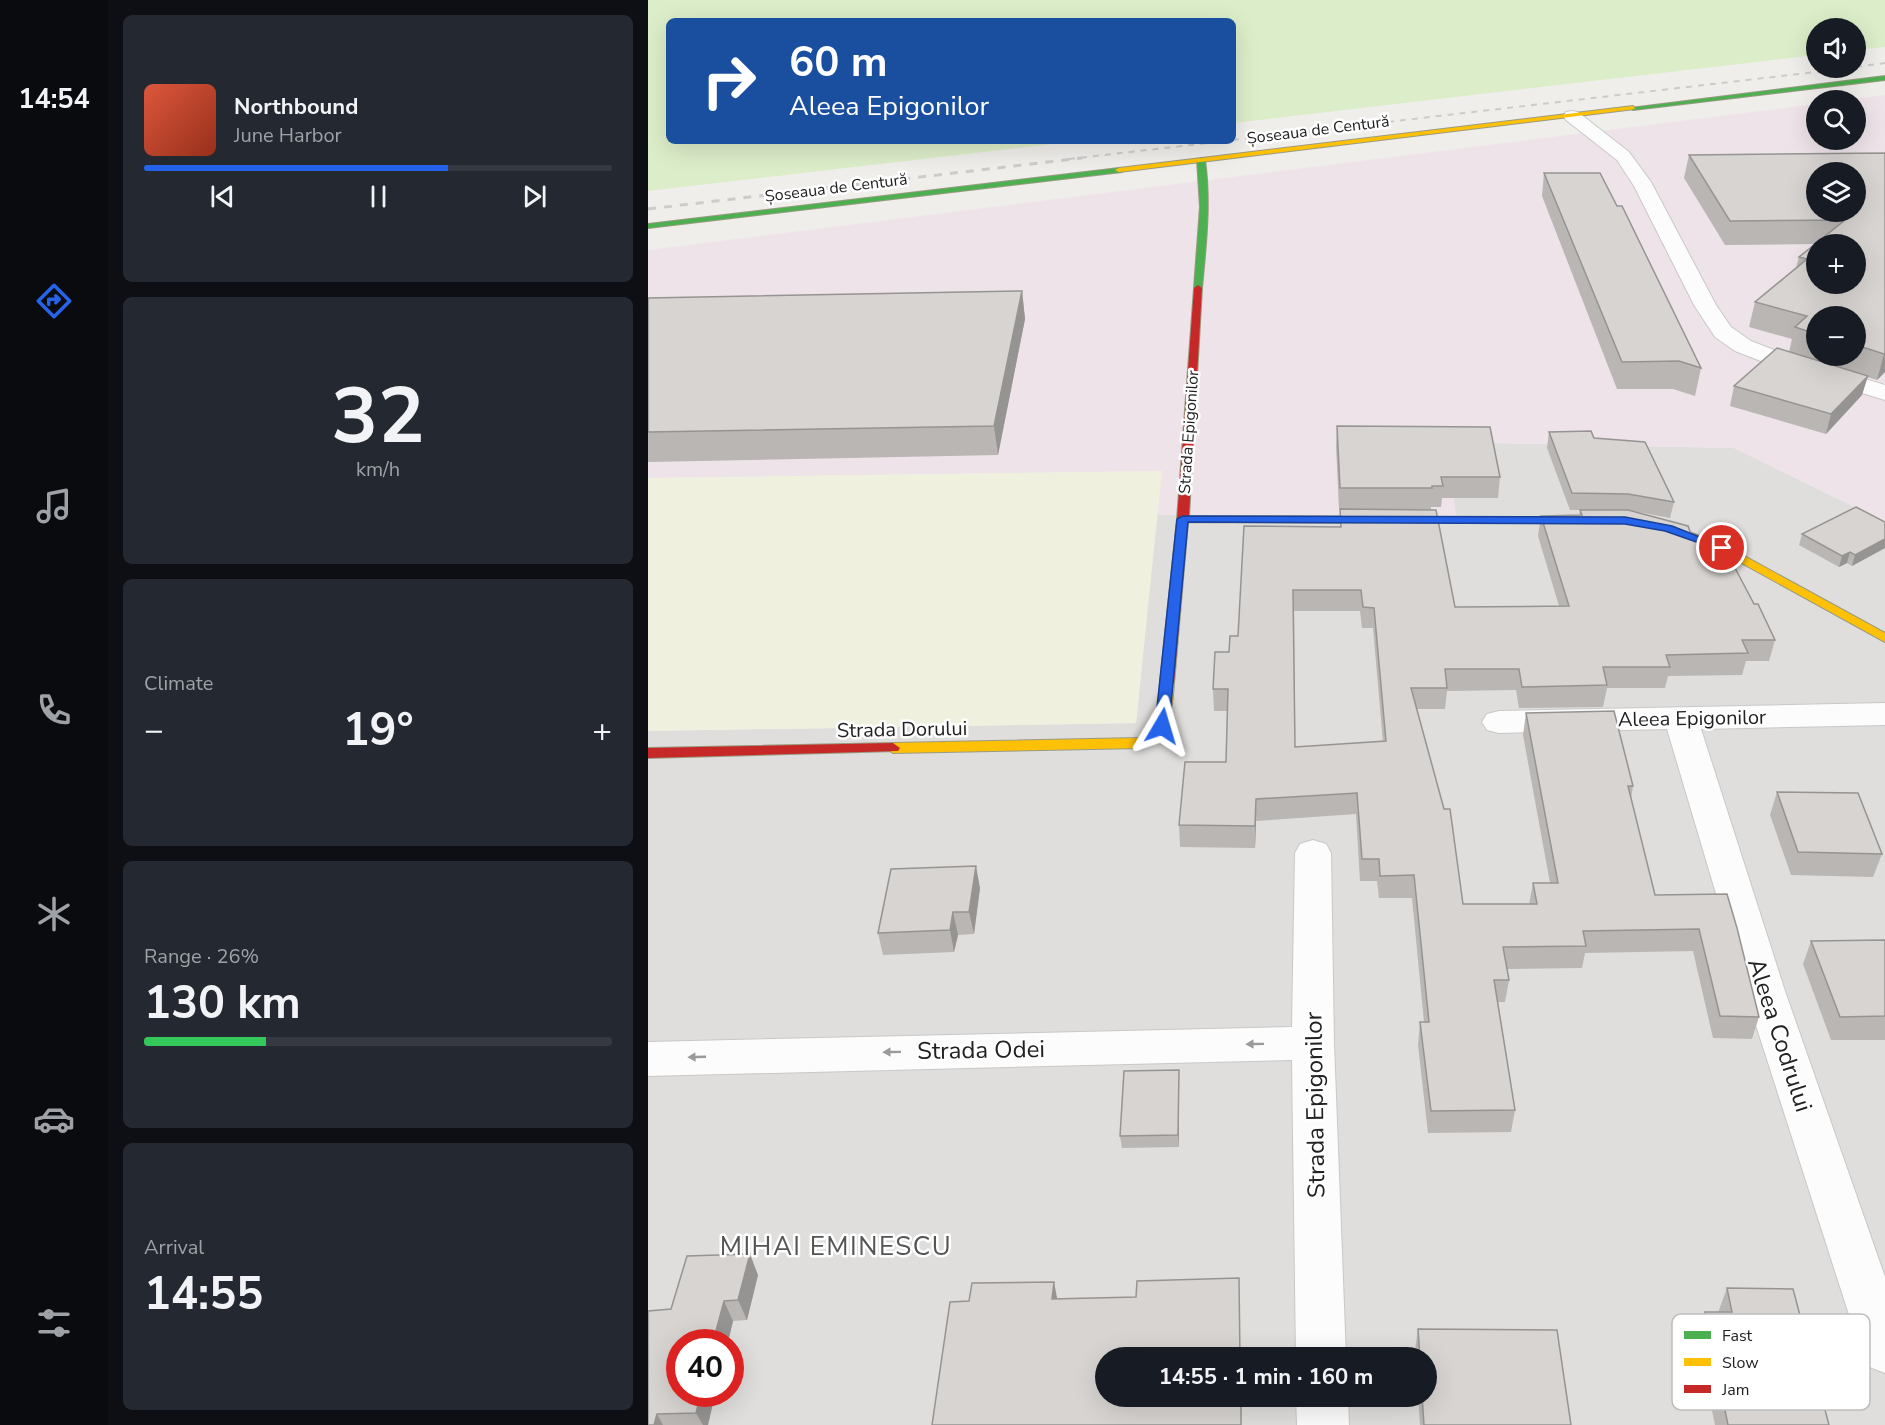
<!DOCTYPE html>
<meta charset="utf-8">
<style>
:root{--surface:#171b24;--page:#242831;--text:#f1f3f6;--muted:#9ea1a6;--line:#363941;--accent:#2563eb}
body{margin:0;font-family:"Nunito Sans",sans-serif;background:var(--page);color:var(--text);height:100vh;display:flex;flex-direction:column;font-size:22px;white-space:nowrap}
*{box-sizing:border-box;margin:0}
p{font-size:20px;color:var(--muted)}
.icon{flex:none;width:33px;height:33px;fill:none;stroke:currentColor;stroke-width:2;stroke-linecap:round;stroke-linejoin:round}
.map{position:relative;flex:1;overflow:hidden}
.sheet{display:flex;flex-direction:column;gap:15px;padding:15px;background:#0d0f14;width:540px}
.sheet>*{flex:none}
.top-card{position:absolute;left:18px;top:18px;width:570px;height:126px;border-radius:9px;box-shadow:0 6px 24px #0002;background:#1a4fa0;color:#fff;overflow:hidden}
.fabs{position:absolute;left:1158px;top:18px;display:grid;gap:12px}
.fabs a{display:grid;place-items:center;width:60px;height:60px;border-radius:50%;background:var(--surface);box-shadow:0 6px 24px #0002;font-size:30px}
.speed{position:absolute;left:18px;top:1329px;display:flex;gap:12px;font-size:30px;font-weight:700;text-align:center}
.speed>*{display:grid;place-content:center;width:78px;height:78px;border-radius:50%;background:var(--surface);box-shadow:0 6px 24px #0002;line-height:1}
.speed .limit{border:9px solid #d22;background:#fff;color:#111}
.pin{position:absolute;display:grid;place-items:center;width:51px;height:51px;color:#fff;margin:-26px;border:3px solid #fff;border-radius:50%;box-shadow:0 2px 6px #0007}
.me{position:absolute;width:66px;margin:-33px;rotate:7deg;stroke-linejoin:round;filter:drop-shadow(0 0 4px #0008)}
.turn{display:flex;align-items:center;gap:21px;height:126px;padding:0 24px;font-size:27px}
.turn .icon{width:78px;height:78px;stroke-width:2.5}
.turn b{display:block;font-size:42px;line-height:51px}
.big{font-size:45px;font-weight:700;line-height:1.1}
.sheet .tile{flex:1;display:flex;flex-direction:column;justify-content:center;gap:9px;min-width:0;padding:0 21px;border-radius:9px;background:var(--page)}
.sheet .dial{align-items:center;gap:0}
.dial b{font-size:78px;line-height:1}
.song{display:flex;align-items:center;gap:18px}
.cover{width:72px;height:72px;border-radius:9px;background:linear-gradient(135deg,hsl(10 70% 55%),hsl(10 70% 35%))}
.played{height:6px;border-radius:3px;background:linear-gradient(90deg,var(--accent) 65%,var(--line) 65%)}
.keys{display:flex;justify-content:space-around;direction:ltr}
.heat{display:flex;justify-content:space-between;align-items:center;font-size:33px;direction:ltr}
.charge{height:9px;border-radius:4px;background:linear-gradient(90deg,#34c759 26%,var(--line) 0)}
.trip{position:absolute;left:447px;top:1347px;width:342px;height:60px;border-radius:30px;background:var(--surface);box-shadow:0 6px 24px #0002;font-weight:700;line-height:60px;text-align:center}
main{display:flex;flex:1;min-height:0}
.dock{display:flex;flex-direction:column;width:108px;justify-content:space-around;align-items:center;background:#090b0e;color:var(--muted)}
.dock .icon{width:42px;height:42px}
.dock .current{color:var(--accent)}
.dock b{font-size:27px;color:var(--text)}
.map>svg:first-child{display:block}
</style>
<main>
<nav class="dock">
<b>14:54</b>
<svg class="icon current" aria-label="directions" viewBox="0 0 24 24"><path d="M12 3l9 9-9 9-9-9zM9 14v-3h6M13 9l2 2-2 2"/></svg>
<svg class="icon" aria-label="music" viewBox="0 0 24 24"><path d="M9 18V5l10-2v13"/><circle cx="6" cy="18" r="3"/><circle cx="16" cy="16" r="3"/></svg>
<svg class="icon" aria-label="phone" viewBox="0 0 24 24"><path d="M5 4h4l2 5-3 2q2 4 5 5l2-3 5 2v4C11 20 4 13 5 4z"/></svg>
<svg class="icon" aria-label="climate" viewBox="0 0 24 24"><path d="M12 3v18M4 7l16 10M4 17L20 7"/></svg>
<svg class="icon" aria-label="car" viewBox="0 0 24 24"><path d="M5 17H2v-5l4-1 3-4h7l3 4 3 1v5h-3M9 17h6M6 11h13"/><circle cx="7" cy="17" r="2"/><circle cx="17" cy="17" r="2"/></svg>
<svg class="icon" aria-label="filters" viewBox="0 0 24 24"><path d="M4 7h16M4 17h16"/><circle cx="9" cy="7" r="2"/><circle cx="15" cy="17" r="2"/></svg>
</nav>
<section class="sheet">
<div class="tile">
<div class="song"><i class="cover"></i><div><b>Northbound</b><p>June Harbor</p></div></div>
<div class="played"></div>
<div class="keys"><svg class="icon" aria-label="previous" viewBox="0 0 24 24"><path d="M18 5L8 12l10 7zM5 5v14"/></svg><svg class="icon" aria-label="pause" viewBox="0 0 24 24"><path d="M8 5v14M16 5v14"/></svg><svg class="icon" aria-label="next" viewBox="0 0 24 24"><path d="M6 5l10 7-10 7zM19 5v14"/></svg></div>
</div>
<div class="tile dial"><b>32</b><p>km/h</p></div>
<div class="tile"><p>Climate</p>
<div class="heat"><a>−</a><b class="big">19°</b><a>+</a></div>
</div>
<div class="tile"><p>Range · 26%</p><b class="big">130 km</b><div class="charge"></div></div>
<div class="tile"><p>Arrival</p><b class="big">14:55</b></div>
</section>
<div class="map">
<svg width="1237" height="1425" viewBox="0 0 1237 1425">
<rect width="100%" height="100%" fill="#f0eeeb"/>
<path fill="#dfdedc" fill-rule="evenodd" d="M 797,442 L 1086,448 L 1237,522 L 1237,1425 L 0,1425 L 0,731 L 488,723 L 509,515 L 808,516 ZM 32,1342 L 82,1342 L 82,1394 L 32,1394 ZM 458,1358 L 778,1358 L 778,1396 L 458,1396 Z"/>
<path fill="#ede3e9" fill-rule="evenodd" d="M 1237,95 L 1237,522 L 1086,448 L 798,442 L 808,516 L 509,515 L 513,471 L 0,478 L 0,250 L 1168,104 L 1168,140 L 1208,140 L 1208,100 L 1197,100 ZM 1168,172 L 1208,172 L 1208,212 L 1168,212 ZM 1168,244 L 1208,244 L 1208,284 L 1168,284 ZM 1168,316 L 1208,316 L 1208,356 L 1168,356 Z"/>
<path fill="#eff0de" d="M 514,471 L 488,723 L 0,731 L 0,478 Z"/>
<path fill="#dcedc9" d="M 0,0 L 1237,0 L 1237,47 L 1208,50 L 1208,28 L 1168,28 L 1168,55 L 585,123 L 585,21 L 21,21 L 21,141 L 431,141 L 0,191 Z"/>
<g fill="none" stroke-linecap="round" stroke-linejoin="round">
<defs>
<g id="street">
<path d="M 924,111 L 930,112 L 981,152 L 1003,182 L 1068,305 L 1083,327 L 1103,341 L 1139,355 L 1237,385 L 1237,400 L 1123,365 L 1087,351 L 1067,337 L 1046,305 L 986,186 L 969,160 L 918,120 L 915,116 L 918,112 Z"/>
<path d="M 1237,703 L 1237,725 L 1053,729 L 1137,991 L 1237,1277 L 1237,1373 L 1219,1366 L 1212,1349 L 1097,991 L 1019,729 L 851,733 L 839,730 L 834,722 L 839,714 L 851,711 Z"/>
<path d="M 665,840 L 678,844 L 683,853 L 686,1043 L 698,1358 L 648,1358 L 644,1060 L 0,1076 L 0,1042 L 644,1027 L 647,853 L 652,844 Z"/>
<path d="M 648,1396 L 700,1396 L 701,1425 L 649,1425 Z"/>
</g>
<g id="fast">
<path d="M 1237,76 L 1237,80 L 985,110 L 982,108 Z"/>
<path d="M 553,158 L 557,160 C 563,203 558,245 554,288 L 550,291 L 546,288 L 552,207 L 549,160 Z"/>
<path d="M 471,168 L 474,168 L 474,172 L 0,228 L 0,224 Z"/>
</g>
<g id="slow">
<path d="M 985,106 L 987,109 L 471,172 L 467,170 L 471,168 Z"/>
<path d="M 781,517 L 938,517 L 944,520 L 938,523 L 777,522 L 777,518 Z"/>
<path d="M 1036,530 L 1078,546 L 1237,633 L 1237,642 L 1070,550 L 1032,535 L 1030,533 L 1032,531 Z"/>
<path d="M 519,679 L 526,683 C 524,709 523,739 493,748 L 245,753 L 238,748 L 245,743 L 491,738 C 512,728 511,704 512,683 Z"/>
</g>
<g id="jam">
<path d="M 550,285 L 554,288 L 541,516 L 781,517 L 787,520 L 781,523 L 540,522 L 526,683 L 519,687 L 512,683 L 529,519 L 546,288 Z"/>
<path d="M 245,743 L 252,748 L 250,751 L 0,758 L 0,748 Z"/>
</g>
</defs>
<use href="#street" stroke="#c9c8c7" stroke-width="2"/>
<use href="#fast" stroke="#999b81" stroke-width="2"/>
<use href="#slow" stroke="#999b81" stroke-width="2"/>
<use href="#jam" stroke="#999b81" stroke-width="2"/>
<use href="#street" fill="#fdfcfc" fill-rule="evenodd"/>
<use href="#fast" fill="#4caf50" fill-rule="evenodd"/>
<use href="#slow" fill="#ffc107" fill-rule="evenodd"/>
<use href="#jam" fill="#c62828" fill-rule="evenodd"/>
<g stroke="#ccc" stroke-width="2" stroke-dasharray="6 6" stroke-linecap="butt">
<path d="M 1208,67 L 1237,63"/>
<path d="M 585,140 L 1202,68"/>
<path d="M 421,159 L 578,141"/>
</g>
<path stroke="#ccc" stroke-width="3" stroke-dasharray="8 8" stroke-linecap="butt" d="M 0,209 L 434,158"/>
</g>
<g fill="#b9b6b4" fill-rule="evenodd">
<path d="M 1237,153 L 1237,372 L 1229,380 L 1219,377 L 1214,395 L 1178,434 L 1082,406 L 1086,386 L 1141,352 L 1144,339 L 1101,327 L 1107,302 L 1148,268 L 1151,257 L 1167,244 L 1077,245 L 1036,178 L 1041,155 ZM 1168,316 L 1208,316 L 1208,356 L 1168,356 Z"/>
<path d="M 896,173 L 969,206 L 1053,368 L 1047,396 L 1025,389 L 969,389 L 894,196 Z"/>
<path d="M 374,291 L 377,319 L 350,455 L 0,462 L 0,298 Z"/>
<path d="M 689,426 L 852,477 L 850,498 L 794,498 L 793,507 L 783,507 L 783,509 L 691,509 L 688,446 Z"/>
<path d="M 901,432 L 946,438 L 1026,502 L 1022,518 L 985,511 L 1043,534 L 1106,604 L 1127,640 L 1121,661 L 1098,661 L 1094,675 L 1020,676 L 1017,688 L 959,688 L 955,707 L 871,708 L 868,690 L 799,691 L 797,709 L 768,709 L 815,904 L 881,904 L 885,883 L 902,883 L 875,735 L 878,713 L 985,786 L 983,798 L 1007,895 L 1079,894 L 1111,1017 L 1104,1039 L 1065,1038 L 1045,951 L 937,953 L 934,968 L 859,969 L 861,980 L 857,1002 L 850,1002 L 867,1110 L 863,1132 L 780,1133 L 770,1045 L 772,1022 L 776,1022 L 764,898 L 731,898 L 729,881 L 712,881 L 708,814 L 608,821 L 607,848 L 532,847 L 531,825 L 578,762 L 580,711 L 566,711 L 565,689 L 581,652 L 590,636 L 692,527 L 692,509 L 807,607 L 911,606 L 890,536 L 893,516 L 931,516 L 932,510 L 979,510 L 922,510 L 899,448 ZM 646,611 L 712,611 L 714,628 L 725,628 L 735,742 L 647,747 Z"/>
<path d="M 1237,522 L 1237,548 L 1204,566 L 1199,563 L 1191,567 L 1151,545 L 1154,534 Z"/>
<path d="M 1129,792 L 1234,854 L 1225,877 L 1143,875 L 1122,815 Z"/>
<path d="M 332,888 L 326,934 L 310,935 L 306,952 L 235,955 L 230,933 Z"/>
<path d="M 1237,940 L 1237,1040 L 1183,1040 L 1155,964 L 1163,941 Z"/>
<path d="M 531,1081 L 531,1147 L 474,1148 L 472,1136 Z"/>
<path d="M 110,1275 L 99,1320 L 85,1321 L 80,1342 L 32,1342 L 67,1394 L 60,1425 L 0,1425 L 23,1309 Z"/>
<path d="M 1079,1288 L 1181,1425 L 1067,1425 L 1048,1334 L 1057,1312 L 1071,1312 L 1071,1310 Z"/>
<path d="M 770,1329 L 923,1425 L 772,1425 L 770,1396 L 778,1396 L 778,1358 L 767,1358 L 767,1350 Z"/>
</g>
<g fill="#969492">
<path d="M 374,291 L 377,319 L 350,455 L 346,426 Z"/>
<path d="M 1237,353 L 1237,372 L 1229,380 L 1236,354 Z"/>
<path d="M 1220,376 L 1214,395 L 1178,434 L 1183,414 Z"/>
<path d="M 1237,539 L 1237,548 L 1204,566 L 1207,555 Z"/>
<path d="M 1202,552 L 1199,563 L 1191,567 L 1194,556 Z"/>
<path d="M 608,799 L 608,821 L 607,848 L 607,826 Z"/>
<path d="M 328,866 L 332,888 L 326,934 L 321,912 Z"/>
<path d="M 305,912 L 310,935 L 306,952 L 302,930 Z"/>
<path d="M 531,1070 L 531,1147 L 530,1135 Z"/>
<path d="M 102,1254 L 110,1275 L 99,1320 L 90,1300 Z"/>
<path d="M 406,1282 L 411,1308 L 404,1299 Z"/>
<path d="M 76,1301 L 85,1321 L 80,1342 L 65,1342 Z"/>
<path d="M 53,1394 L 67,1394 L 60,1425 L 55,1425 L 48,1413 Z"/>
<path d="M 9,1414 L 15,1425 L 6,1425 Z"/>
</g>
<g fill="#d7d4d1" stroke="#969492" stroke-width="1.5" fill-rule="evenodd">
<path d="M 1237,153 L 1237,353 L 1236,354 L 1208,345 L 1208,316 L 1168,316 L 1168,334 L 1147,327 L 1159,316 L 1107,302 L 1159,259 L 1151,257 L 1197,220 L 1082,221 L 1041,155 ZM 1168,172 L 1208,172 L 1208,212 L 1168,212 ZM 1168,244 L 1208,244 L 1208,284 L 1168,284 Z"/>
<path d="M 896,173 L 952,173 L 969,206 L 974,206 L 1053,368 L 1031,361 L 974,362 Z"/>
<path d="M 374,291 L 346,426 L 0,432 L 0,298 Z"/>
<path d="M 1129,348 L 1220,376 L 1183,414 L 1086,386 Z"/>
<path d="M 689,426 L 842,427 L 852,477 L 793,477 L 795,486 L 784,486 L 784,488 L 692,488 Z"/>
<path d="M 943,431 L 946,438 L 997,442 L 1026,502 L 980,494 L 924,493 L 901,432 Z"/>
<path d="M 1208,507 L 1237,522 L 1237,539 L 1207,555 L 1202,552 L 1194,556 L 1154,534 Z"/>
<path d="M 692,509 L 788,510 L 807,607 L 921,606 L 893,516 L 934,515 L 932,510 L 980,510 L 1040,526 L 1043,534 L 1076,547 L 1106,604 L 1110,604 L 1127,640 L 1094,640 L 1100,653 L 1018,655 L 1022,667 L 955,667 L 959,685 L 874,687 L 871,669 L 797,669 L 799,688 L 763,688 L 796,809 L 802,809 L 815,904 L 889,904 L 885,883 L 910,883 L 878,713 L 966,711 L 985,786 L 980,786 L 1007,895 L 1079,894 L 1089,928 L 1111,1017 L 1072,1016 L 1051,929 L 935,931 L 938,946 L 855,947 L 861,980 L 846,980 L 867,1110 L 783,1111 L 772,1022 L 781,1022 L 766,875 L 732,876 L 731,859 L 714,859 L 709,793 L 608,799 L 607,826 L 531,825 L 537,762 L 578,762 L 580,689 L 565,689 L 567,652 L 581,652 L 582,636 L 590,636 L 596,526 L 693,527 ZM 645,590 L 713,590 L 715,607 L 726,608 L 738,741 L 647,747 Z"/>
<path d="M 1129,792 L 1210,793 L 1234,854 L 1150,852 Z"/>
<path d="M 328,866 L 321,912 L 305,912 L 302,930 L 230,933 L 243,869 Z"/>
<path d="M 1237,940 L 1237,1016 L 1192,1017 L 1163,941 Z"/>
<path d="M 531,1070 L 530,1135 L 472,1136 L 476,1071 Z"/>
<path d="M 102,1254 L 90,1300 L 76,1301 L 65,1342 L 32,1342 L 32,1394 L 53,1394 L 48,1413 L 9,1414 L 6,1425 L 0,1425 L 0,1311 L 23,1309 L 39,1256 Z"/>
<path d="M 591,1278 L 592,1358 L 458,1358 L 458,1396 L 593,1396 L 593,1425 L 284,1425 L 302,1302 L 321,1301 L 324,1283 L 406,1282 L 404,1299 L 488,1297 L 489,1281 Z"/>
<path d="M 1079,1288 L 1145,1289 L 1181,1425 L 1080,1425 L 1057,1312 L 1084,1312 Z"/>
<path d="M 770,1329 L 909,1330 L 923,1425 L 776,1425 L 774,1396 L 778,1396 L 778,1358 L 772,1358 Z"/>
</g>
<defs><path id="oneway-solid" d="M-6-.8H1V-3.2L6.5 0L1 3.2V.8H-6Z" transform="scale(1.5)"/></defs>
<g fill="#9a9a9a">
<use href="#oneway-solid" transform="translate(607 1044) rotate(179)"/>
<use href="#oneway-solid" transform="translate(244 1052) rotate(179)"/>
<use href="#oneway-solid" transform="translate(49 1057) rotate(178)"/>
</g>
<path fill="#2563eb" stroke="#184099" stroke-width="1.5" d="M 535,516 L 977,517 L 1024,526 L 1080,548 L 1074,551 L 1017,531 L 977,524 L 540,522 L 521,726 L 514,730 L 507,726 L 529,519 Z"/>
<g text-anchor="middle" stroke-width="5" stroke-linejoin="round" paint-order="stroke">
<g font-size="16" fill="#222" stroke="#fff">
<text transform="translate(670 129) rotate(-7)" y="6">Șoseaua de Centură</text>
<text transform="translate(188 187) rotate(-7)" y="6">Șoseaua de Centură</text>
<text transform="translate(540 432) rotate(-86)" y="6">Strada Epigonilor</text>
</g>
<g font-size="20" fill="#222" stroke="#fff">
<text transform="translate(1044 718) rotate(-1)" y="7">Aleea Epigonilor</text>
<text transform="translate(254 729) rotate(-1)" y="7">Strada Dorului</text>
</g>
<g font-size="24" fill="#222" stroke="#fff">
<text transform="translate(1132 1035) rotate(72)" y="8">Aleea Codrului</text>
<text transform="translate(333 1050) rotate(-1)" y="8">Strada Odei</text>
<text transform="translate(667 1105) rotate(-91)" y="8">Strada Epigonilor</text>
</g>
<g font-size="26" letter-spacing="1.5" fill="#555" stroke="#fff">
<text x="188" y="1255">MIHAI EMINESCU</text>
</g>
</g>
<rect x="1024" y="1314" width="198" height="96" rx="9" fill="#fff" stroke="#bdbdbd" stroke-width="1.5"/>
<rect x="1036" y="1331" width="27" height="8" fill="#4caf50"/>
<rect x="1036" y="1358" width="27" height="8" fill="#ffc107"/>
<rect x="1036" y="1385" width="27" height="8" fill="#c62828"/>
<g font-size="16" fill="#222">
<text x="1074" y="1341">Fast</text>
<text x="1074" y="1368">Slow</text>
<text x="1074" y="1395">Jam</text>
</g>
</svg>
<div class="fabs">
<a><svg class="icon" aria-label="sound" viewBox="0 0 24 24"><path d="M4 9h4l5-4v14l-5-4H4zM17 9q2 3 0 6"/></svg></a>
<a><svg class="icon" aria-label="search" viewBox="0 0 24 24"><circle cx="10" cy="10" r="6"/><path d="M15 15l6 6"/></svg></a>
<a><svg class="icon" aria-label="layers" viewBox="0 0 24 24"><path d="M12 4l9 5-9 5-9-5zM3 14l9 5 9-5"/></svg></a>
<a>+</a>
<a>−</a>
</div>
<div class="speed"><div class="limit">40</div></div>
<div class="pin" style="left:1074px;top:548px;background:#d93025"><svg class="icon" aria-label="arrive" viewBox="0 0 24 24"><path d="M6 21V4h12l-3 4 3 4H6"/></svg></div>
<svg class="me" style="left:514px;top:726px" viewBox="-20 -20 40 40"><path d="M0-17L14 15 0 8-14 15z" fill="#2563eb" stroke="#fff" stroke-width="4"/></svg>
<div class="trip">14:55 · 1 min · 160 m</div>
<div class="top-card">
<div class="turn"><svg class="icon" aria-label="right" viewBox="0 0 24 24"><path d="M7 20v-9h11M14 6l5 5-5 5"/></svg><div><b>60 m</b>Aleea Epigonilor</div></div>
</div>
</div>
</main>
